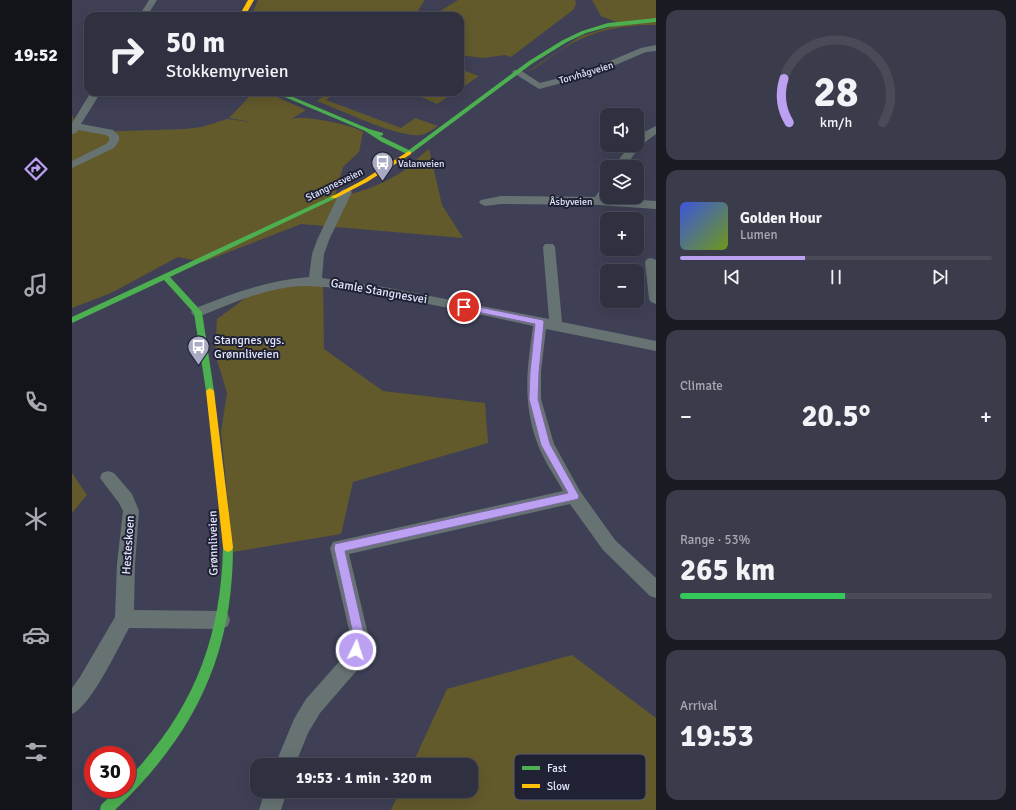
<!DOCTYPE html>
<meta charset="utf-8">
<style>
:root{--surface:#2f3040;--page:#3b3c4b;--text:#f1f3f6;--muted:#a7a9b1;--line:#4a4b59;--accent:#bca0f2}
body{margin:0;font-family:Signika,sans-serif;background:var(--page);color:var(--text);height:100vh;display:flex;flex-direction:column;font-size:15px;white-space:nowrap}
*{box-sizing:border-box;margin:0}
p{font-size:13px;color:var(--muted)}
.icon{flex:none;width:22px;height:22px;fill:none;stroke:currentColor;stroke-width:2;stroke-linecap:round;stroke-linejoin:round}
.map{position:relative;flex:1;overflow:hidden}
.side{display:flex;flex-direction:column;gap:10px;padding:10px;background:#1a1a23;width:360px}
.side>*{flex:none}
.top-card{position:absolute;left:12px;top:12px;width:380px;height:84px;border-radius:12px;box-shadow:0 4px 16px #0002,0 0 0 1px var(--line);background:#2f3040;color:var(--text);overflow:hidden}
.tools{position:absolute;left:528px;top:108px;display:grid;gap:8px}
.tools a{display:grid;place-items:center;width:44px;height:44px;border-radius:8px;background:var(--surface);box-shadow:0 4px 16px #0002,0 0 0 1px var(--line);font-size:20px}
.speed{position:absolute;left:12px;top:746px;display:flex;gap:8px;font-size:20px;font-weight:700;text-align:center}
.speed>*{display:grid;place-content:center;width:52px;height:52px;border-radius:50%;background:var(--surface);box-shadow:0 4px 16px #0002,0 0 0 1px var(--line);line-height:1}
.speed .limit{border:6px solid #d22;background:#fff;color:#111}
.pin{position:absolute;display:grid;place-items:center;width:34px;height:34px;color:#fff;margin:-17px;border:2px solid #fff;border-radius:50%;box-shadow:0 1px 4px #0007}
.me{position:absolute;width:44px;margin:-22px;rotate:4deg;stroke-linejoin:round;filter:drop-shadow(0 0 3px #0008)}
.turn{display:flex;align-items:center;gap:14px;height:84px;padding:0 16px;font-size:18px}
.turn .icon{width:52px;height:52px;stroke-width:2.5}
.turn b{display:block;font-size:28px;line-height:34px}
.big{font-size:30px;font-weight:800;line-height:1.1}
.side .tile{flex:1;display:flex;flex-direction:column;justify-content:center;gap:6px;min-width:0;padding:0 14px;border-radius:12px;background:var(--page)}
.side .dial{align-items:center;gap:0}
.dial svg{height:104px;overflow:visible;fill:none;stroke:var(--line);stroke-width:7;stroke-linecap:round;text-anchor:middle}
.dial text{fill:var(--text);stroke:none}
.song{display:flex;align-items:center;gap:12px}
.cover{width:48px;height:48px;border-radius:6px;background:linear-gradient(135deg,hsl(230 70% 55%),hsl(80 70% 35%))}
.played{height:4px;border-radius:2px;background:linear-gradient(90deg,var(--accent) 40%,var(--line) 40%)}
.keys{display:flex;justify-content:space-around;direction:ltr}
.heat{display:flex;justify-content:space-between;align-items:center;font-size:22px;direction:ltr}
.charge{height:6px;border-radius:3px;background:linear-gradient(90deg,#34c759 53%,var(--line) 0)}
.trip{position:absolute;left:178px;top:758px;width:228px;height:40px;border-radius:12px;background:var(--surface);box-shadow:0 4px 16px #0002,0 0 0 1px var(--line);font-weight:800;line-height:40px;text-align:center}
main{display:flex;flex:1;min-height:0}
.dock{display:flex;flex-direction:column;width:72px;justify-content:space-around;align-items:center;background:#13131a;color:var(--muted)}
.dock .icon{width:28px;height:28px}
.dock .on{color:var(--accent)}
.dock b{font-size:18px;color:var(--text)}
.map>svg:first-child{display:block}
</style>
<main>
<nav class="dock">
<b>19:52</b>
<svg class="icon on" aria-label="directions" viewBox="0 0 24 24"><path d="M12 3l9 9-9 9-9-9zM9 14v-3h6M13 9l2 2-2 2"/></svg>
<svg class="icon" aria-label="music" viewBox="0 0 24 24"><path d="M9 18V5l10-2v13"/><circle cx="6" cy="18" r="3"/><circle cx="16" cy="16" r="3"/></svg>
<svg class="icon" aria-label="phone" viewBox="0 0 24 24"><path d="M5 4h4l2 5-3 2q2 4 5 5l2-3 5 2v4C11 20 4 13 5 4z"/></svg>
<svg class="icon" aria-label="climate" viewBox="0 0 24 24"><path d="M12 3v18M4 7l16 10M4 17L20 7"/></svg>
<svg class="icon" aria-label="car" viewBox="0 0 24 24"><path d="M5 17H2v-5l4-1 3-4h7l3 4 3 1v5h-3M9 17h6M6 11h13"/><circle cx="7" cy="17" r="2"/><circle cx="17" cy="17" r="2"/></svg>
<svg class="icon" aria-label="filters" viewBox="0 0 24 24"><path d="M4 7h16M4 17h16"/><circle cx="9" cy="7" r="2"/><circle cx="15" cy="17" r="2"/></svg>
</nav>
<div class="map">
<svg width="584" height="810" viewBox="0 0 584 810">
<rect width="100%" height="100%" fill="#3f4056"/>
<g fill="#635a2c">
<path d="M 186,0 L 352,0 L 352,1 L 343,16 L 252,16 L 242,13 L 234,16 L 179,16 Z"/>
<path d="M 386,0 L 503,0 L 504,4 L 501,10 L 439,57 L 433,55 L 411,58 L 388,55 L 388,16 L 360,16 Z"/>
<path d="M 520,0 L 584,0 L 584,25 C 554,24 523,30 497,45 C 482,53 470,65 455,72 L 509,36 L 549,24 L 529,16 Z"/>
<path d="M 388,69 L 407,76 L 388,89 Z"/>
<path d="M 194,92 L 234,110 L 219,119 C 231,115 282,125 291,132 L 287,152 L 271,167 L 263,195 C 281,197 309,184 325,175 C 337,168 346,157 357,149 L 370,205 L 391,238 L 229,224 L 131,262 L 106,257 L 39,293 L 0,308 L 0,115 L 6,129 L 21,132 L 113,129 L 130,127 L 155,119 L 179,122 L 157,118 L 178,96 Z"/>
<path d="M 338,92 L 383,92 L 365,104 Z"/>
<path d="M 254,94 L 259,96 L 254,100 L 329,128 L 343,118 L 366,126 C 361,129 355,134 349,135 C 326,138 269,110 245,101 Z"/>
<path d="M 251,278 L 252,349 L 311,391 L 413,403 L 416,443 L 281,482 L 269,534 L 161,552 L 149,432 L 155,393 L 143,353 L 145,319 L 179,294 Z"/>
<path d="M 0,473 L 15,495 L 0,513 Z"/>
<path d="M 500,655 L 584,718 L 584,810 L 319,810 L 328,791 L 399,791 L 399,765 L 340,765 L 375,689 Z"/>
</g>
<g fill="none" stroke-linecap="round" stroke-linejoin="round">
<g fill="#667372" fill-rule="evenodd">
<path d="M 77,0 L 85,0 L 75,16 L 67,16 Z"/>
<path d="M 584,45 L 584,51 L 574,52 L 520,75 L 467,89 L 440,72 L 442,70 L 448,70 L 468,83 L 514,71 L 569,48 Z"/>
<path d="M 19,92 L 29,92 L 9,124 L 41,130 L 47,136 L 47,141 L 42,148 L 0,168 L 0,161 L 34,144 L 37,141 L 37,137 L 34,135 L 6,130 L 4,133 L 0,134 L 0,123 Z"/>
<path d="M 584,126 L 584,134 L 568,146 L 553,167 L 541,167 L 558,145 L 565,145 L 565,138 L 572,132 Z"/>
<path d="M 535,184 L 535,198 L 584,201 L 584,209 L 527,205 L 429,204 L 413,206 L 409,204 L 407,202 L 409,200 L 429,196 L 523,197 L 531,185 Z"/>
<path d="M 274,189 L 278,190 L 280,192 L 257,240 L 252,254 L 250,278 L 317,288 L 477,319 L 471,247 L 473,244 L 481,244 L 483,247 L 490,322 L 584,341 L 584,351 L 474,329 L 469,372 L 469,399 L 482,444 L 508,491 L 543,540 L 584,578 L 584,598 L 578,596 L 531,550 L 498,504 L 277,554 L 296,634 L 294,650 L 287,668 L 248,713 L 236,733 L 223,765 L 203,765 L 222,719 L 234,699 L 273,655 L 278,634 L 258,548 L 261,542 L 491,491 C 483,476 472,461 466,445 C 450,402 455,370 461,326 C 405,314 349,301 293,293 C 268,289 243,284 218,287 C 188,291 158,304 131,315 L 126,317 L 121,315 L 119,312 L 121,309 C 159,294 196,280 237,277 L 240,254 L 245,240 L 268,192 L 270,190 Z"/>
<path d="M 579,258 L 584,260 L 584,304 L 579,302 L 577,299 L 573,262 L 575,259 Z"/>
<path d="M 36,471 L 42,473 L 60,494 L 67,511 L 63,564 L 62,610 L 149,611 L 156,614 L 158,620 L 156,626 L 149,629 L 57,628 C 46,648 19,706 0,714 L 0,688 L 8,677 L 43,617 L 45,564 L 51,511 L 47,503 L 28,478 L 30,473 Z"/>
<path d="M 193,791 L 215,791 L 209,810 L 187,810 Z"/>
</g>
<g fill="#4caf50" fill-rule="evenodd">
<path d="M 584,18 L 584,22 L 536,27 L 514,33 L 495,42 L 461,63 L 337,155 L 310,142 L 293,131 L 201,92 L 209,92 L 297,129 L 311,133 L 311,135 L 308,136 L 337,150 L 457,61 L 491,40 L 510,31 L 536,23 Z"/>
<path d="M 262,195 L 264,196 L 264,198 L 98,277 L 130,312 L 142,391 L 141,393 L 135,393 L 134,391 L 122,313 L 92,280 L 0,323 L 0,317 Z"/>
<path d="M 156,542 L 160,544 L 161,547 C 161,656 122,735 43,810 L 28,810 L 29,805 L 46,789 L 55,789 L 55,780 C 120,712 149,641 151,547 L 152,544 Z"/>
</g>
<g fill="#ffc107" fill-rule="evenodd">
<path d="M 176,0 L 182,0 L 173,16 L 167,16 Z"/>
<path d="M 337,151 L 339,152 L 339,154 L 295,182 L 264,198 L 260,198 L 259,197 L 291,180 Z"/>
<path d="M 138,388 L 142,391 L 161,547 L 160,550 L 156,552 L 152,550 L 151,547 L 134,391 Z"/>
</g>
</g>
<path fill="#bca0f2" stroke="#7a689d" d="M 392,304 L 471,320 L 472,322 L 467,372 L 466,399 L 478,444 L 507,496 L 506,499 L 502,500 L 273,551 L 292,634 L 288,654 L 284,656 L 280,654 L 279,650 L 281,634 L 262,548 L 263,544 L 496,493 L 469,445 L 457,399 L 458,372 L 463,324 L 390,309 L 388,307 Z"/>
<defs>
<symbol id="bus-pin" viewBox="-11 -11 22 30"><path d="M0 17L-7.5 6A9.5 9.5 0 1 1 7.5 6Z" fill="#a8abc3" stroke="#202234"/><path d="M-5-6H5V4H4V6H2V4H-2V6H-4V4H-5ZM-3.5-4V0h7V-4ZM-3.5 1.2v1.5H-2V1.2ZM2 1.2v1.5H3.5V1.2Z" fill="#fff"/></symbol>
</defs>
<g fill-rule="evenodd">
<use href="#bus-pin" x="298" y="150" width="25" height="34"/>
<use href="#bus-pin" x="114" y="334" width="25" height="34"/>
</g>
<g text-anchor="middle" stroke-width="4" stroke-linejoin="round" paint-order="stroke">
<g font-size="10" fill="#e1e5fe" stroke="#202234">
<text transform="translate(514 72) rotate(-17)" y="4">Torvhågveien</text>
<text transform="translate(262 184) rotate(-26)" y="4">Stangnesveien</text>
<text x="499" y="205">Åsbyveien</text>
</g>
<g font-size="10" fill="#e1e5fe" stroke="#202234" text-anchor="start">
<text x="326" y="167">Valanveien</text>
</g>
<g font-size="12" fill="#e1e5fe" stroke="#202234">
<text transform="translate(307 291) rotate(10)" y="4">Gamle Stangnesvei</text>
<text transform="translate(141 543) rotate(-91)" y="4">Grønnliveien</text>
<text transform="translate(56 545) rotate(-86)" y="4">Hesteskoen</text>
</g>
<g font-size="12" fill="#e1e5fe" stroke="#202234" text-anchor="start">
<text x="142" y="344">Stangnes vgs.<tspan x="142" dy="14">Grønnliveien</tspan></text>
</g>
</g>
<rect x="442" y="754" width="132" height="46" rx="6" fill="#202234" stroke="#5a5c71" stroke-width="1"/>
<rect x="450" y="766" width="18" height="4" fill="#4caf50"/>
<rect x="450" y="784" width="18" height="4" fill="#ffc107"/>
<g font-size="11" fill="#e1e5fe">
<text x="475" y="772">Fast</text>
<text x="475" y="790">Slow</text>
</g>
</svg>
<div class="tools">
<a><svg class="icon" aria-label="sound" viewBox="0 0 24 24"><path d="M4 9h4l5-4v14l-5-4H4zM17 9q2 3 0 6"/></svg></a>
<a><svg class="icon" aria-label="layers" viewBox="0 0 24 24"><path d="M12 4l9 5-9 5-9-5zM3 14l9 5 9-5"/></svg></a>
<a>+</a>
<a>−</a>
</div>
<div class="speed"><div class="limit">30</div></div>
<div class="pin" style="left:392px;top:307px;background:#d93025"><svg class="icon" aria-label="arrive" viewBox="0 0 24 24"><path d="M6 21V4h12l-3 4 3 4H6"/></svg></div>
<svg class="me" style="left:284px;top:650px" viewBox="-20 -20 40 40"><circle r="17" fill="#bca0f2" stroke="#fff" stroke-width="3"/><path d="M0-11L8 9 0 5-8 9z" fill="#fff"/></svg>
<div class="trip">19:53 · 1 min · 320 m</div>
<div class="top-card">
<div class="turn"><svg class="icon" aria-label="right" viewBox="0 0 24 24"><path d="M7 20v-9h11M14 6l5 5-5 5"/></svg><div><b>50 m</b>Stokkemyrveien</div></div>
</div>
</div>
<section class="side">
<div class="tile dial"><svg viewBox="0 0 100 80">
<path d="M14 69A42 42 0 1 1 86 69"/>
<path d="M14 69A42 42 0 0 1 10 35" stroke="#bca0f2"/>
<text x="50" y="56" font-size="32" font-weight="700">28</text>
<text x="50" y="72" font-size="11">km/h</text>
</svg></div>
<div class="tile">
<div class="song"><i class="cover"></i><div><b>Golden Hour</b><p>Lumen</p></div></div>
<div class="played"></div>
<div class="keys"><svg class="icon" aria-label="previous" viewBox="0 0 24 24"><path d="M18 5L8 12l10 7zM5 5v14"/></svg><svg class="icon" aria-label="pause" viewBox="0 0 24 24"><path d="M8 5v14M16 5v14"/></svg><svg class="icon" aria-label="next" viewBox="0 0 24 24"><path d="M6 5l10 7-10 7zM19 5v14"/></svg></div>
</div>
<div class="tile"><p>Climate</p>
<div class="heat"><a>−</a><b class="big">20.5°</b><a>+</a></div>
</div>
<div class="tile"><p>Range · 53%</p><b class="big">265 km</b><div class="charge"></div></div>
<div class="tile"><p>Arrival</p><b class="big">19:53</b></div>
</section>
</main>
